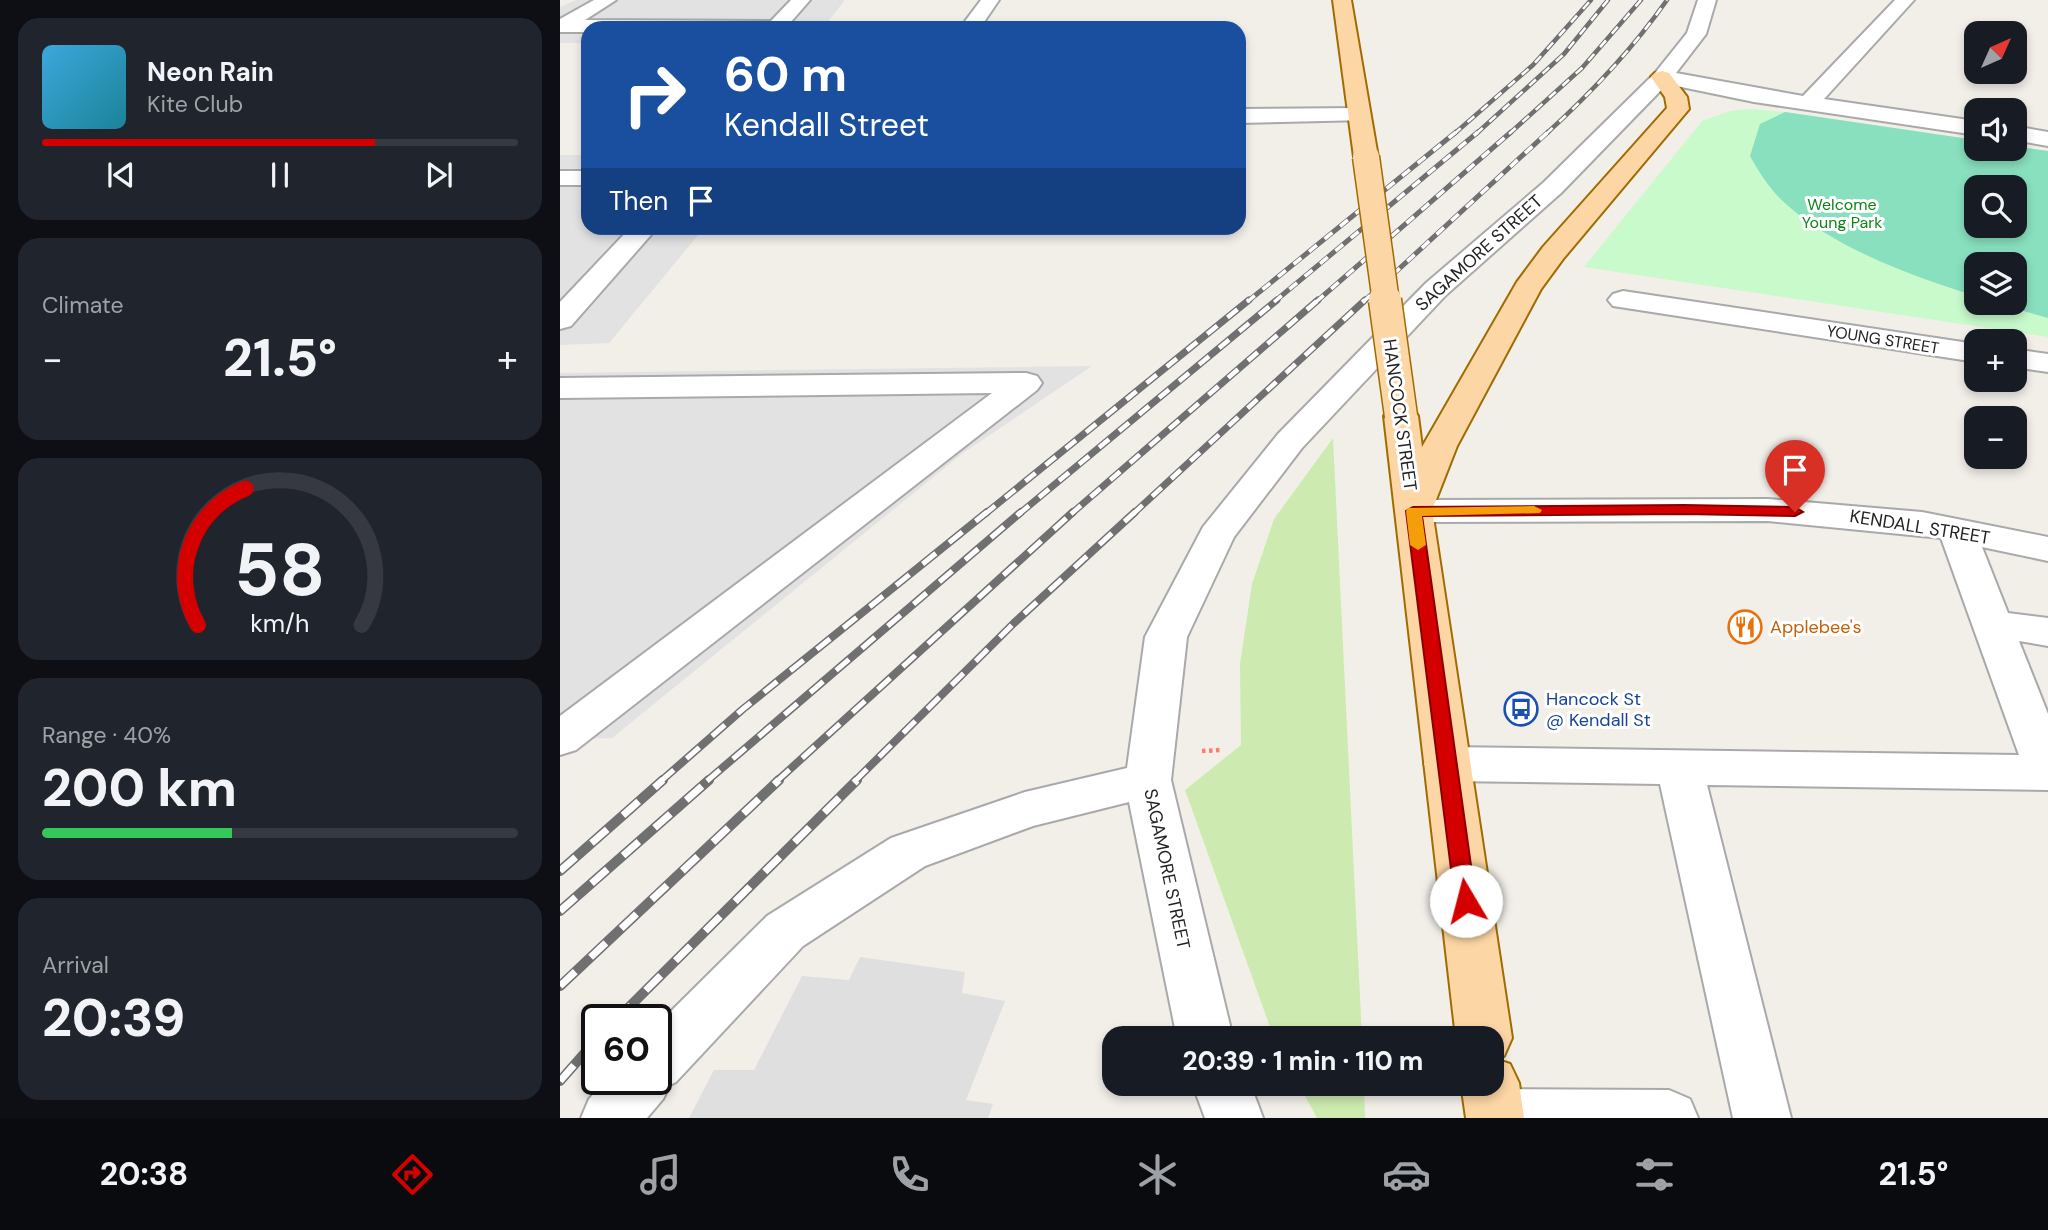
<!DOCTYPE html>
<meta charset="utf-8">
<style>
:root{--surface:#171b24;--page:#20242c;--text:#f1f3f6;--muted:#9ea1a6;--line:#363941;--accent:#d40000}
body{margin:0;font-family:"DM Sans",sans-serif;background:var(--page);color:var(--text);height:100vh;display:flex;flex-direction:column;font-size:26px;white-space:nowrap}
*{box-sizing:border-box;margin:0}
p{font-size:23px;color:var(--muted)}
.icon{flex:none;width:38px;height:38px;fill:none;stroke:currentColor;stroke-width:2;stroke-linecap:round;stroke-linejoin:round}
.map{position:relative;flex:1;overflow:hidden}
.sheet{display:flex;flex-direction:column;gap:18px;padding:18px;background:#0d0f14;width:560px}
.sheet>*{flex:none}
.banner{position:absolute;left:21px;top:21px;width:665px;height:214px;border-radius:21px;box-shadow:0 4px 10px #0003;background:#1a4fa0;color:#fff;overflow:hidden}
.needle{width:46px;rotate:45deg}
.fabs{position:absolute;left:1404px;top:21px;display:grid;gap:14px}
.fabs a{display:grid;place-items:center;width:63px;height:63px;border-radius:14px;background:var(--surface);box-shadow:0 4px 10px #0003;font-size:35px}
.speed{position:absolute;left:21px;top:1004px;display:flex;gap:14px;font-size:35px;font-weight:700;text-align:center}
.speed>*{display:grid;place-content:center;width:91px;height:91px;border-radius:50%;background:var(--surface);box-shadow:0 4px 10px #0003;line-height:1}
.speed .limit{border:4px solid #111;border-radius:10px;background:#fff;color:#111}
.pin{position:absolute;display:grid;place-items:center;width:60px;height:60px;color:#fff;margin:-72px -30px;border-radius:50% 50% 50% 0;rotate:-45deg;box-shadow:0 0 7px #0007}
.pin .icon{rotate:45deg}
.me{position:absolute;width:77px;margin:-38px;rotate:352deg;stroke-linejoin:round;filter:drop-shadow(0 0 5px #0008)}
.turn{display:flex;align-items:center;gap:24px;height:147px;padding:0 28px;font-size:32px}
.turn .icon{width:91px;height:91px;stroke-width:2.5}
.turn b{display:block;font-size:49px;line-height:60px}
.then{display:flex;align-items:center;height:66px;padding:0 28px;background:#0003;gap:14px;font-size:26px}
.big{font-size:52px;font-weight:800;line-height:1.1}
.sheet .tile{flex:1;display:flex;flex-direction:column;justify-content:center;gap:10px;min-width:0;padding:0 24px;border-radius:21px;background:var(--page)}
.sheet .dial{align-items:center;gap:0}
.dial svg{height:182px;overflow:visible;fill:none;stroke:var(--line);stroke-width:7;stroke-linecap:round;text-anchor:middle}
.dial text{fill:var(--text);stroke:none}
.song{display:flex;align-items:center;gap:21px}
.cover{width:84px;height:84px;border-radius:10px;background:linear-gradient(135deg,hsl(200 70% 55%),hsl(190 70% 35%))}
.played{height:7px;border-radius:4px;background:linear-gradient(90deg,var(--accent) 70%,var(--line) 70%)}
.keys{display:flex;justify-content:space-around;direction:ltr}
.heat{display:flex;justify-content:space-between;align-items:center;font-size:38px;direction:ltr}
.charge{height:10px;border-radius:5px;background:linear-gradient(90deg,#34c759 40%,var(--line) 0)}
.trip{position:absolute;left:542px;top:1026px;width:402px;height:70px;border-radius:21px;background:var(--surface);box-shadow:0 4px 10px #0003;font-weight:800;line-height:70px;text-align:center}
.tab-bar{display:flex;height:112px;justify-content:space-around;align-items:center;background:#090b0e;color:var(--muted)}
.tab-bar .icon{width:49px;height:49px}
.tab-bar .current{color:var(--accent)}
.tab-bar b{font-size:32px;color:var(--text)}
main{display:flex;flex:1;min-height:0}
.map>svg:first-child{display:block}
</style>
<main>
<section class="sheet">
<div class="tile">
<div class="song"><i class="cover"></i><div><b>Neon Rain</b><p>Kite Club</p></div></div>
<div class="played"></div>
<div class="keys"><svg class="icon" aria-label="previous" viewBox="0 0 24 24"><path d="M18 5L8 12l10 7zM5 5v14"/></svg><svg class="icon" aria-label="pause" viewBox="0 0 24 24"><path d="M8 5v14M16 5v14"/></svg><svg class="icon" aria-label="next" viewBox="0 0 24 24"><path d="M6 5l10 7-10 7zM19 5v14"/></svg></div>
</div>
<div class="tile"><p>Climate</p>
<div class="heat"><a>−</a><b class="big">21.5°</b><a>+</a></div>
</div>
<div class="tile dial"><svg viewBox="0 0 100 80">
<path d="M14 69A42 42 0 1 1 86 69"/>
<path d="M14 69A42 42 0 0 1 35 9" stroke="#d40000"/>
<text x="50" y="56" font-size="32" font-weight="700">58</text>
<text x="50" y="72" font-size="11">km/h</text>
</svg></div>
<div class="tile"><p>Range · 40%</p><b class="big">200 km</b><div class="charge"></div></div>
<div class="tile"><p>Arrival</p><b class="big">20:39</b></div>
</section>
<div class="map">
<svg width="1488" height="1118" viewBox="0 0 1488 1118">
<rect width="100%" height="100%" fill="#f2efe9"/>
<path fill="#e0dfdf" d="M 300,957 L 405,972 L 402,993 L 445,1001 L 406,1100 L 433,1104 L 428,1118 L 129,1118 L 154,1070 L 194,1070 L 242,976 L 289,980 Z"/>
<g fill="#cdebb0">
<path d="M 773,438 L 802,1038 L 714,1038 L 625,790 L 681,745 L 680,664 L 692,584 L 714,519 Z"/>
<path d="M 738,1083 L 804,1083 L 805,1118 L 757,1118 Z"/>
</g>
<path fill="#c8facc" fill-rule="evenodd" d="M 1193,109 L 1225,112 L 1416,140 L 1416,149 L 1454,149 L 1454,146 L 1488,151 L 1488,337 L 1024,267 L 1142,121 L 1170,111 ZM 1416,187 L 1454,187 L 1454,226 L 1416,226 ZM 1416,264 L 1454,264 L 1454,303 L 1416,303 Z"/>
<path fill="#88e0be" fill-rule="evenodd" d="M 1225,112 L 1416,140 L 1416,149 L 1454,149 L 1454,146 L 1488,151 L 1488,318 L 1436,303 L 1454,303 L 1454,264 L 1416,264 L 1416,296 C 1354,277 1274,248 1226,204 C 1211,191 1200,174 1190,156 L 1200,124 ZM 1454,187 L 1454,226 L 1416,226 L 1416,187 Z"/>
<g fill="#e2e2e2">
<path d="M 16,0 L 285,0 L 263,28 L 28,28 L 28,43 L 0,43 L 0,7 Z"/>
<path d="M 0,155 L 28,155 L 28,228 L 144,228 L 49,343 L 0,345 Z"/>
<path d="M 532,366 L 403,453 L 52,738 L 0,740 L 0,373 Z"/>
</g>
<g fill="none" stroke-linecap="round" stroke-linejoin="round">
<defs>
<g id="minor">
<path d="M 34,0 L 56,0 L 25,20 L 211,21 L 231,0 L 250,0 L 230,23 L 230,28 L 28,28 L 28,32 L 0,32 L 0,19 Z"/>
<path d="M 421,0 L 439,0 L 420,28 L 400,28 Z"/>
<path d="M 1138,0 L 1156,0 L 1146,34 L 1116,73 L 1243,96 L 1335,0 L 1354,0 L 1264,99 L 1416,121 L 1416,135 L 1194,102 L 1107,84 L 1001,193 L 886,295 L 742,448 L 674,537 L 627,637 L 611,780 L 673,1038 L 617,1038 L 569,802 L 473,826 L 365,866 L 243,946 L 116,1082 L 110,1085 L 103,1099 L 87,1118 L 21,1118 L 29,1099 L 46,1080 L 96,1080 L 96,1026 L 207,916 L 331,838 L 465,792 L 567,768 L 585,637 L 643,527 L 718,434 L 866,283 L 983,183 L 1095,73 L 1127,33 Z"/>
<path d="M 799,108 L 807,110 L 810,115 L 807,120 L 679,123 L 679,109 Z"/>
<path d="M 1454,126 L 1488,132 L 1488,146 L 1454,140 Z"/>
<rect x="0" y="171" width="28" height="14"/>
<path d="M 70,228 L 97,228 L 11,326 L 0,329 L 0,302 Z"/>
<path d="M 1063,291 L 1416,344 L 1416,362 L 1053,306 L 1048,300 L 1053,294 Z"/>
<path d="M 1454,349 L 1488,354 L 1488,372 L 1454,367 Z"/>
<path d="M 466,373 L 477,376 L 482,383 L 477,390 L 16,750 L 0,755 L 0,716 L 432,393 L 0,398 L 0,378 Z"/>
<path d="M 1208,499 L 1362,512 L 1488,537 L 1488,561 L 1422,547 L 1448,613 L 1488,618 L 1488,646 L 1459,641 L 1488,714 L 1488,790 L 1147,785 L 1231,1118 L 1173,1118 L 1100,784 L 887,781 L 871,776 L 864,764 L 871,752 L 887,747 L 1459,755 L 1381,538 L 1208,521 L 853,522 L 840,519 L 835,511 L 840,503 L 853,500 Z"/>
<path d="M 632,1083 L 690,1083 L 703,1118 L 645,1118 Z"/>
<path d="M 934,1089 L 1109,1090 L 1130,1099 L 1138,1118 L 906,1118 L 913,1097 Z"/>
</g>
<g id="major">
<path d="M 773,0 L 791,0 L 818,157 L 814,162 L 806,164 L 798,162 L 794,157 Z"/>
<path d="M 1102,71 L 1109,73 L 1127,97 L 1129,109 L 1003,259 L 981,289 L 897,446 L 872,510 L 952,1038 L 944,1056 L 935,1059 L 950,1064 L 959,1083 L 964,1118 L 906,1118 L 901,1083 L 933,1083 L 933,1038 L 896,1038 L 824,416 L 829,409 L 841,406 L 853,409 L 858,416 L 862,447 L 957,282 L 983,247 L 1107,108 L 1105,97 L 1091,77 L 1095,73 Z"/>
</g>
</defs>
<use href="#minor" stroke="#a9a9a9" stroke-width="4"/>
<use href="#major" stroke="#a06b00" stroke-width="4"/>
<path stroke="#fa8072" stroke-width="4.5" stroke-dasharray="3.5 3.5" stroke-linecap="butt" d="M 642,751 L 661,750"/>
<use href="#minor" fill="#fff" fill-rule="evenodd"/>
<use href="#major" fill="#fcd6a4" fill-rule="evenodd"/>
<defs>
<g id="rail-far4">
<path d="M 894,134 L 973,65 L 1031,0"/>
<path d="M 916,134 L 1004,54 L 1048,0"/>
<path d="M 949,134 L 1022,68 L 1081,0"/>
<path d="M 986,134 C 1031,93 1072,50 1107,0"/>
</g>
<g id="rail-far3">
<path d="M 687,302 L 896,132"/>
<path d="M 714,302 L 918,132"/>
<path d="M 756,302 L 951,132"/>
<path d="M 803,302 L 988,132"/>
</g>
<g id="rail-far2">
<path d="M 425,514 L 689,300"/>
<path d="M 459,514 L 717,300"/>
<path d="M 511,514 L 758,300"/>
<path d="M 573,514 L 805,300"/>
</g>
<g id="rail-far1">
<path d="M 101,781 L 183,709 L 427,512"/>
<path d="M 147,781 L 461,512"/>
<path d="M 217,781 L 513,512"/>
<path d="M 295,781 L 454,623 L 575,512"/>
</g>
<g id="rail">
<path d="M 0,871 L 103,780"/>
<path d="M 0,911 L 149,780"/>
<path d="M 0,986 L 219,780"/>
<path d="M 56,1020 L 297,780"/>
<path d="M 0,1081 L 37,1039"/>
</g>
</defs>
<use href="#rail-far4" stroke="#707070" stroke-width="4.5"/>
<use href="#rail-far3" stroke="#707070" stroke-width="5"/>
<use href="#rail-far2" stroke="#707070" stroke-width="7"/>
<use href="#rail-far1" stroke="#707070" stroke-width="8"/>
<use href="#rail" stroke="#707070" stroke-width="10"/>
<use href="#rail-far4" stroke="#fff" stroke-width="2.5" stroke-dasharray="9" stroke-linecap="butt"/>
<use href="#rail-far3" stroke="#fff" stroke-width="3.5" stroke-dasharray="10" stroke-linecap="butt"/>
<use href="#rail-far2" stroke="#fff" stroke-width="4.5" stroke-dasharray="13" stroke-linecap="butt"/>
<use href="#rail-far1" stroke="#fff" stroke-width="5" stroke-dasharray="17" stroke-linecap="butt"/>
<use href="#rail" stroke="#fff" stroke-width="7" stroke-dasharray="21" stroke-linecap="butt"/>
<defs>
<path id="major-bridge-far1" d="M 806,157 L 826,302"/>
<path id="major-bridge" d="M 825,300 L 841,416"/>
</defs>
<use href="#major-bridge-far1" stroke="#a06b00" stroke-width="29" stroke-linecap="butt"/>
<use href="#major-bridge" stroke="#a06b00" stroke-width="35" stroke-linecap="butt"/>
<use href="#major-bridge-far1" stroke="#fcd6a4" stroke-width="26"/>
<use href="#major-bridge" stroke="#fcd6a4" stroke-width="32"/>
</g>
<path fill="#d40000" stroke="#8a0000" stroke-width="2" d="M 1124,505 L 1235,507 L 1243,512 L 1235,516 L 1124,514 L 862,516 L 916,901 L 913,907 L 906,909 L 898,907 L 895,901 L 846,511 L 853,507 Z"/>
<path fill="#f59e0b" d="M 974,506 L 982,510 L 980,513 L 862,516 L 866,545 L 858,550 L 850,545 L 846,511 L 848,508 Z"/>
<defs>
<symbol id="restaurant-ring" viewBox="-11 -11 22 22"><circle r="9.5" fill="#fff" stroke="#e8710a" stroke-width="1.5"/><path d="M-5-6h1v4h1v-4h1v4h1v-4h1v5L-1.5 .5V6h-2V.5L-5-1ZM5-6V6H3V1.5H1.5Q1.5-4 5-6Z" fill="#e8710a"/></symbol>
<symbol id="bus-ring" viewBox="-11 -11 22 22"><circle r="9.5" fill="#fff" stroke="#1a4fb4" stroke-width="1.5"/><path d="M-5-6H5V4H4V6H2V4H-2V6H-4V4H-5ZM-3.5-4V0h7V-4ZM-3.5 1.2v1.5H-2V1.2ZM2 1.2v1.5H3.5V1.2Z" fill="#1a4fb4"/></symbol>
</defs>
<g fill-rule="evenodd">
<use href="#restaurant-ring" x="1166" y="608" width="38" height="38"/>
<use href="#bus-ring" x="942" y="690" width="38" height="38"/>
</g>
<g text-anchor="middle" stroke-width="6" stroke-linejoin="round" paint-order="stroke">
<g font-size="16" fill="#0c8416" stroke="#fff">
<text x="1282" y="210">Welcome<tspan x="1282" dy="18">Young Park</tspan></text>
</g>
<g font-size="16" fill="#222" stroke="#fff">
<text transform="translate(1323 339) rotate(9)" y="6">YOUNG STREET</text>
</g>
<g font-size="18" fill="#222" stroke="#fff">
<text transform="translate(919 253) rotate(-42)" y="6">SAGAMORE STREET</text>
<text transform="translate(840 415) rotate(82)" y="6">HANCOCK STREET</text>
<text transform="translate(1360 527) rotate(9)" y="6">KENDALL STREET</text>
<text transform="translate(607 869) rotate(78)" y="6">SAGAMORE STREET</text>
</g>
<g font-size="18" fill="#c56008" stroke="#fff" text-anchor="start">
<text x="1210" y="633">Applebee's</text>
</g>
<g font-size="18" fill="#164399" stroke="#fff" text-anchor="start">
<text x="986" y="705">Hancock St<tspan x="986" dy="21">@ Kendall St</tspan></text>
</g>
</g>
</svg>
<div class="fabs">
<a><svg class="needle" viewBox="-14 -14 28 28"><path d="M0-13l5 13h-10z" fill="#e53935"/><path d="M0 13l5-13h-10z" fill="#9ea1a6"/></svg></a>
<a><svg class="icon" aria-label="sound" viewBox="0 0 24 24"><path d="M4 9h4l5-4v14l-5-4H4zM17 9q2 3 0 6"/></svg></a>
<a><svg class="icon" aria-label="search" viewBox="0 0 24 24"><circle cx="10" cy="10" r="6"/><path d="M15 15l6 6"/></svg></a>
<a><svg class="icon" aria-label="layers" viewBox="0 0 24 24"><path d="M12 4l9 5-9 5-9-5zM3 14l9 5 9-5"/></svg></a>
<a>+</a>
<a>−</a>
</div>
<div class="speed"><div class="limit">60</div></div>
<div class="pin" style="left:1235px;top:512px;background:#d93025"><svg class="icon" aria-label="arrive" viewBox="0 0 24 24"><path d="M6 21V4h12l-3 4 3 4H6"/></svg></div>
<svg class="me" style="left:906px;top:901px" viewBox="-20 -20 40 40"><circle r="19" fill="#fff"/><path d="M0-13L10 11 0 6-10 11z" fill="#d40000"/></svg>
<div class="trip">20:39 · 1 min · 110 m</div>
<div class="banner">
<div class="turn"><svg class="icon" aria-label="right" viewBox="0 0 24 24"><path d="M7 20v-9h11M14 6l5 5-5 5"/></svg><div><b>60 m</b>Kendall Street</div></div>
<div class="then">Then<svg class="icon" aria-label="arrive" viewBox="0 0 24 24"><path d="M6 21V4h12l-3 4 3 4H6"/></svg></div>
</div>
</div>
</main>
<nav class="tab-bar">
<b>20:38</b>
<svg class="icon current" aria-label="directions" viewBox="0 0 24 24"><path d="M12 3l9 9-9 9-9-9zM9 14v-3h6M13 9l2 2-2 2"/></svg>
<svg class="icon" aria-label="music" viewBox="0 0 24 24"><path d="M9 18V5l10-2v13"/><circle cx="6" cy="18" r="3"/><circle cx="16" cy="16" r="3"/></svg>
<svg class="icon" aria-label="phone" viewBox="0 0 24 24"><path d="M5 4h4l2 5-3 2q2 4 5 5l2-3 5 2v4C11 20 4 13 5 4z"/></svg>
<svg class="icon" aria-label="climate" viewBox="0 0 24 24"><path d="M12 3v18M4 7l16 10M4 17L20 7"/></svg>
<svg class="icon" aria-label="car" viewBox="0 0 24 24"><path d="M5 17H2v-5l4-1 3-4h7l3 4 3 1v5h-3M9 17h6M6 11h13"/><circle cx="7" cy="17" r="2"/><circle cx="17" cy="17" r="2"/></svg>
<svg class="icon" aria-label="filters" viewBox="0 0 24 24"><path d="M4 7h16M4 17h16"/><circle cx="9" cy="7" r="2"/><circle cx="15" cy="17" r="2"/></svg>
<b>21.5°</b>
</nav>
